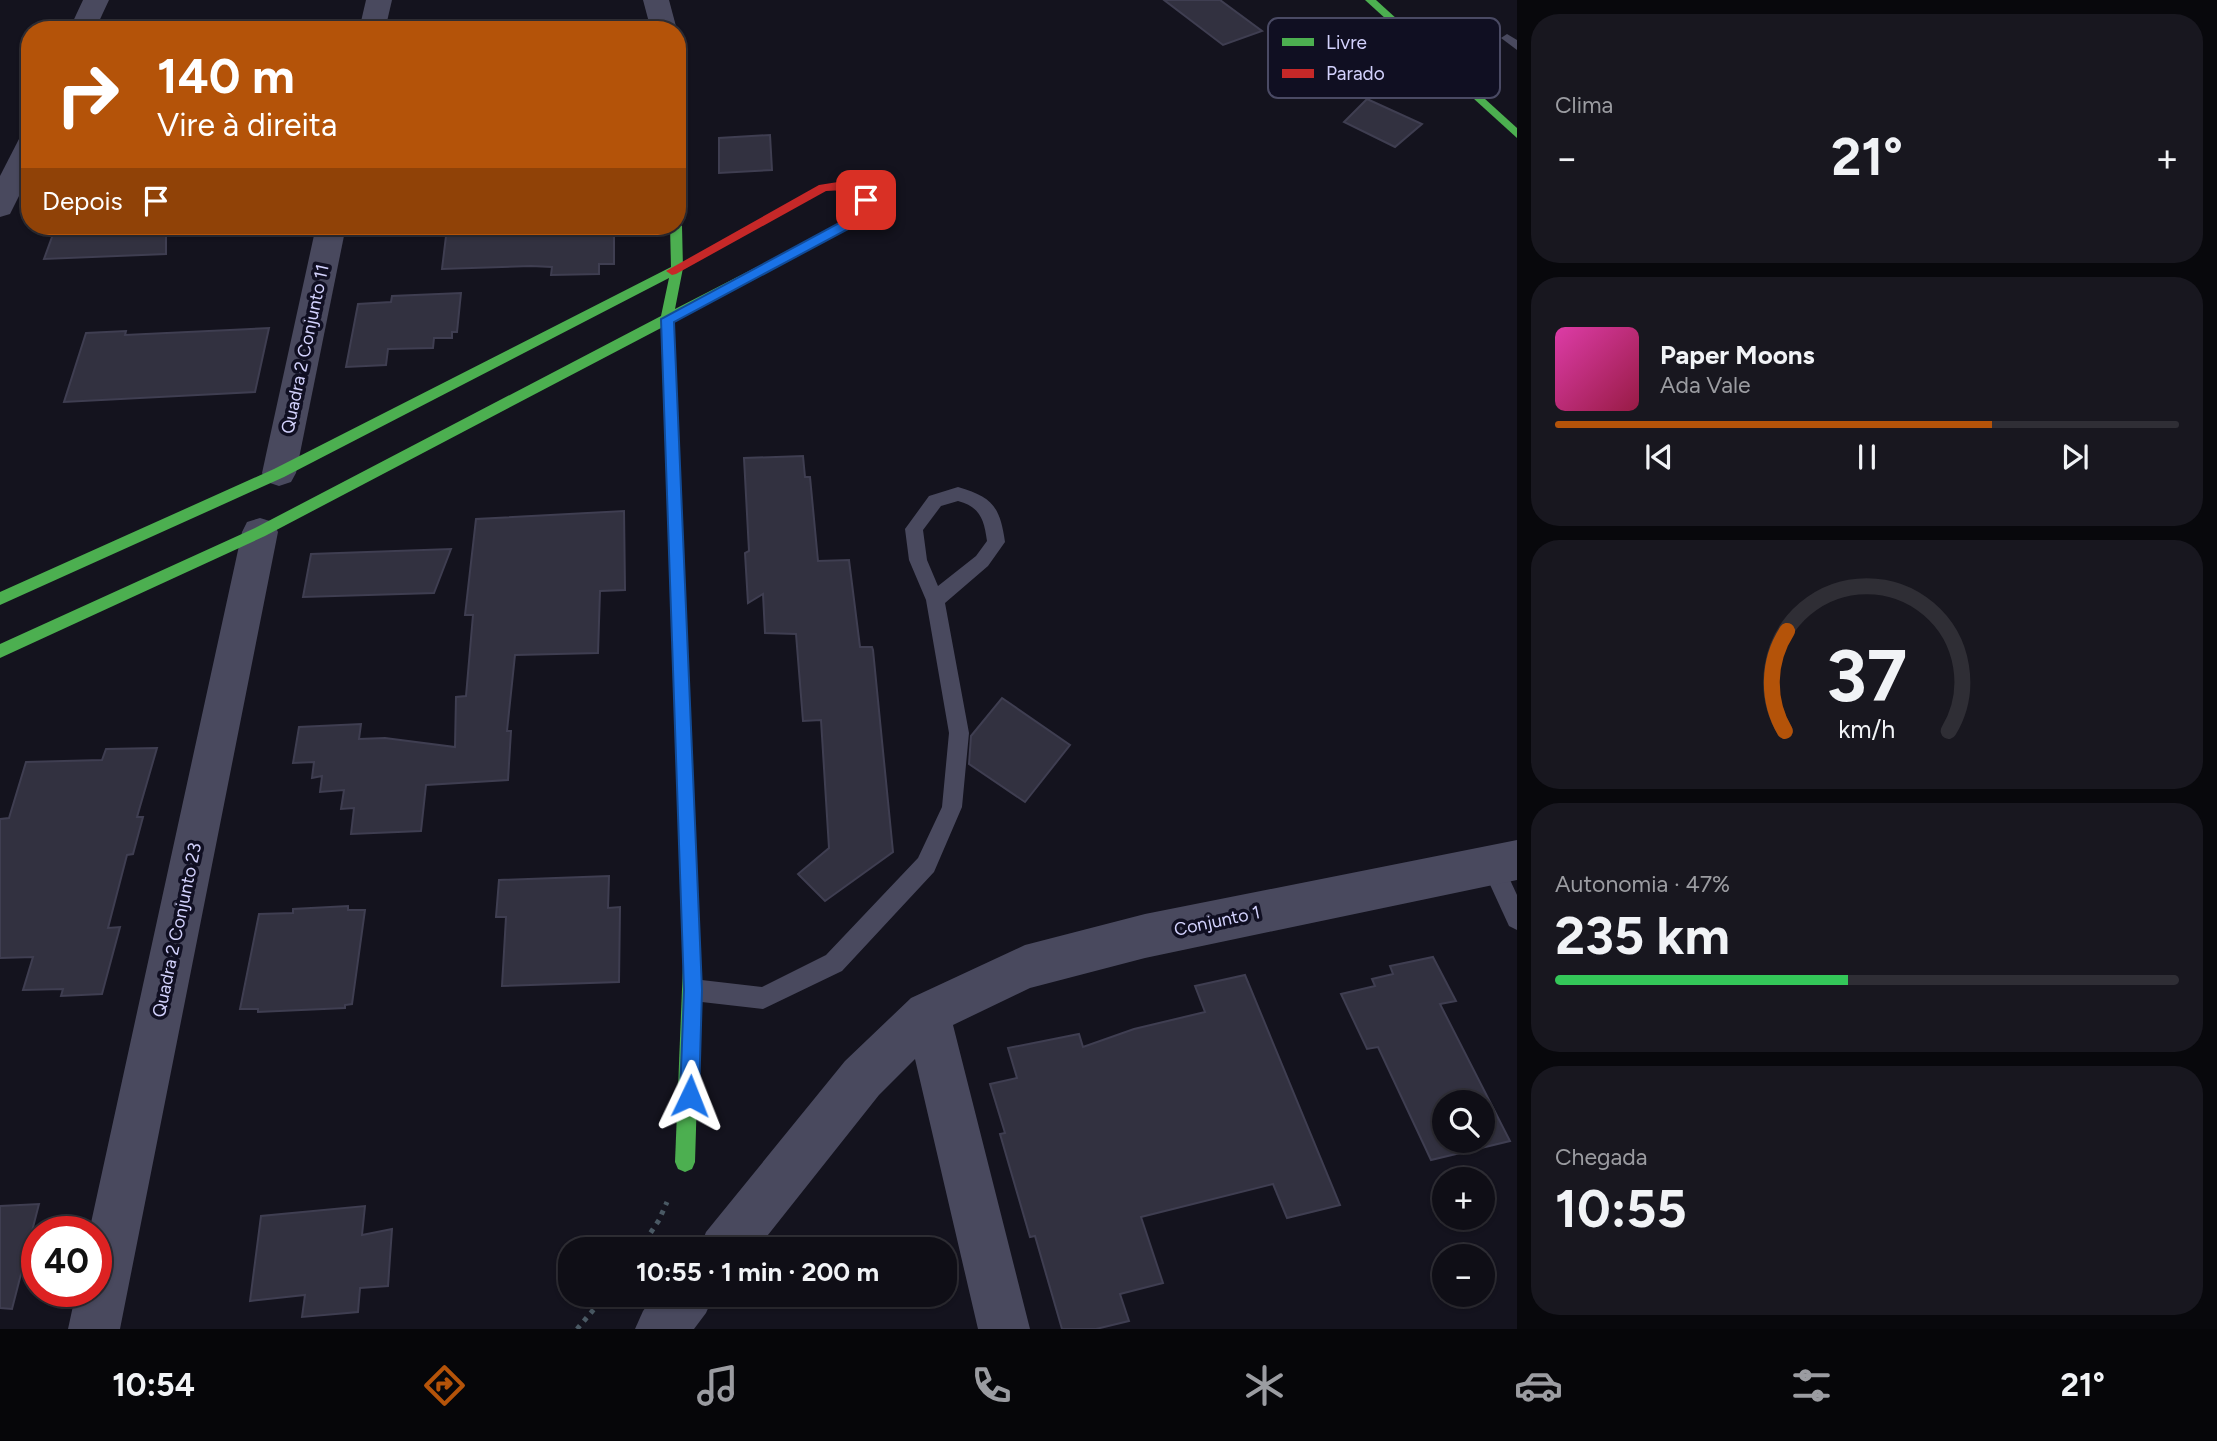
<!DOCTYPE html>
<html lang="pt">
<meta charset="utf-8">
<style>
:root{--surface:#0f0e16;--page:#18171f;--text:#f1f3f6;--muted:#9b9ca1;--line:#2f2e35;--accent:#b45309}
body{margin:0;font-family:Figtree,sans-serif;background:var(--page);color:var(--text);height:100vh;display:flex;flex-direction:column;font-size:26px;white-space:nowrap}
*{box-sizing:border-box;margin:0}
p{font-size:23px;color:var(--muted)}
.icon{flex:none;width:38px;height:38px;fill:none;stroke:currentColor;stroke-width:2;stroke-linecap:round;stroke-linejoin:round}
.map{position:relative;flex:1;overflow:hidden}
.side{display:flex;flex-direction:column;gap:14px;padding:14px;background:#08080c;width:700px}
.side>*{flex:none}
.banner{position:absolute;left:21px;top:21px;width:665px;height:214px;border-radius:28px;box-shadow:0 2px 5px #0004,0 0 0 2px var(--line);background:#b45309;color:#fff;overflow:hidden}
.fabs{position:absolute;left:1432px;top:1090px;display:grid;gap:14px}
.fabs a{display:grid;place-items:center;width:63px;height:63px;border-radius:50%;background:var(--surface);box-shadow:0 2px 5px #0004,0 0 0 2px var(--line);font-size:35px}
.speed{position:absolute;left:21px;top:1216px;display:flex;gap:14px;font-size:35px;font-weight:700;text-align:center}
.speed>*{display:grid;place-content:center;width:91px;height:91px;border-radius:50%;background:var(--surface);box-shadow:0 2px 5px #0004,0 0 0 2px var(--line);line-height:1}
.speed .limit{border:10px solid #d22;background:#fff;color:#111}
.pin{position:absolute;display:grid;place-items:center;width:60px;height:60px;color:#fff;margin:-30px;border-radius:14px;box-shadow:0 4px 10px #0006}
.me{position:absolute;width:77px;margin:-38px;rotate:2deg;stroke-linejoin:round;filter:drop-shadow(0 0 5px #0008)}
.turn{display:flex;align-items:center;gap:24px;height:147px;padding:0 21px;font-size:32px}
.turn .icon{width:91px;height:91px;stroke-width:2.5}
.turn b{display:block;font-size:49px;line-height:60px}
.then{display:flex;align-items:center;height:66px;padding:0 21px;background:#0003;gap:14px;font-size:26px}
.big{font-size:52px;font-weight:700;line-height:1.1}
.side .widget{flex:1;display:flex;flex-direction:column;justify-content:center;gap:10px;min-width:0;padding:0 24px;border-radius:28px;background:var(--page)}
.side .dial{align-items:center;gap:0}
.dial svg{height:182px;overflow:visible;fill:none;stroke:var(--line);stroke-width:7;stroke-linecap:round;text-anchor:middle}
.dial text{fill:var(--text);stroke:none}
.song{display:flex;align-items:center;gap:21px}
.cover{width:84px;height:84px;border-radius:10px;background:linear-gradient(135deg,hsl(320 70% 55%),hsl(340 70% 35%))}
.played{height:7px;border-radius:4px;background:linear-gradient(90deg,var(--accent) 70%,var(--line) 70%)}
.keys{display:flex;justify-content:space-around;direction:ltr}
.heat{display:flex;justify-content:space-between;align-items:center;font-size:38px;direction:ltr}
.charge{height:10px;border-radius:5px;background:linear-gradient(90deg,#34c759 47%,var(--line) 0)}
.trip{position:absolute;left:558px;top:1237px;width:399px;height:70px;border-radius:28px;background:var(--surface);box-shadow:0 2px 5px #0004,0 0 0 2px var(--line);font-weight:700;line-height:70px;text-align:center}
.tabs{display:flex;height:112px;justify-content:space-around;align-items:center;background:#060609;color:var(--muted)}
.tabs .icon{width:49px;height:49px}
.tabs .current{color:var(--accent)}
.tabs b{font-size:32px;color:var(--text)}
main{display:flex;flex:1;min-height:0}
.map>svg:first-child{display:block}
</style>
<main>
<div class="map">
<svg width="1517" height="1329" viewBox="0 0 1517 1329">
<rect width="100%" height="100%" fill="#14131e"/>
<g fill="#323140" stroke="#3f3e51" stroke-width="2" fill-rule="evenodd">
<path d="M 1164,0 L 1220,0 L 1262,31 L 1223,45 Z"/>
<path d="M 1367,99 L 1422,124 L 1395,147 L 1344,122 Z"/>
<path d="M 770,135 L 772,170 L 719,173 L 719,138 Z"/>
<path d="M 56,226 L 166,226 L 166,254 L 44,259 Z"/>
<path d="M 521,226 L 614,226 L 614,264 L 599,264 L 599,274 L 551,275 L 552,267 L 531,266 L 442,269 L 447,228 Z"/>
<path d="M 461,293 L 457,332 L 452,332 L 452,338 L 434,338 L 433,348 L 388,349 L 386,365 L 346,367 L 358,304 L 391,302 L 392,296 Z"/>
<path d="M 269,328 L 255,392 L 64,402 L 86,333 L 126,331 L 125,335 Z"/>
<path d="M 803,456 L 805,477 L 810,477 L 818,561 L 849,560 L 860,647 L 872,647 L 873,650 L 893,852 L 825,901 L 798,874 L 829,848 L 821,720 L 803,721 L 796,634 L 765,633 L 763,594 L 748,603 L 745,553 L 749,551 L 744,458 Z"/>
<path d="M 624,511 L 625,590 L 600,591 L 598,653 L 515,655 L 507,731 L 511,731 L 508,780 L 426,785 L 421,831 L 351,834 L 354,808 L 341,809 L 344,790 L 320,792 L 322,776 L 312,778 L 314,762 L 293,763 L 299,727 L 361,724 L 359,739 L 385,738 L 455,747 L 456,697 L 466,696 L 473,615 L 465,615 L 476,519 Z"/>
<path d="M 451,549 L 434,593 L 303,597 L 311,554 Z"/>
<path d="M 1002,698 L 1070,745 L 1025,802 L 969,764 L 971,736 Z"/>
<path d="M 157,748 L 137,817 L 143,817 L 133,854 L 127,855 L 108,928 L 120,927 L 102,994 L 61,996 L 63,989 L 23,990 L 33,957 L 0,958 L 0,819 L 9,818 L 26,762 L 102,760 L 106,749 Z"/>
<path d="M 609,876 L 608,908 L 620,907 L 619,982 L 502,986 L 506,917 L 496,917 L 499,880 Z"/>
<path d="M 348,906 L 348,910 L 365,910 L 352,1004 L 345,1005 L 345,1008 L 258,1012 L 258,1009 L 240,1009 L 259,914 L 293,913 L 293,909 Z"/>
<path d="M 1433,957 L 1456,1001 L 1440,1004 L 1510,1141 L 1431,1160 L 1378,1047 L 1367,1049 L 1341,994 L 1375,986 L 1372,979 L 1393,974 L 1390,966 ZM 1444,1102 L 1482,1102 L 1482,1141 L 1444,1141 Z"/>
<path d="M 1245,975 L 1340,1205 L 1287,1218 L 1273,1184 L 1141,1217 L 1163,1283 L 1120,1294 L 1129,1321 L 1096,1329 L 1062,1329 L 1035,1236 L 1030,1237 L 1000,1134 L 1005,1133 L 990,1084 L 1017,1078 L 1008,1048 L 1079,1034 L 1083,1047 L 1134,1029 L 1205,1012 L 1195,986 Z"/>
<path d="M 39,1204 L 12,1309 L 0,1308 L 0,1206 Z"/>
<path d="M 365,1206 L 362,1235 L 392,1229 L 388,1286 L 360,1288 L 358,1312 L 302,1317 L 305,1295 L 250,1301 L 261,1216 Z"/>
</g>
<g fill="none" stroke-linecap="round" stroke-linejoin="round">
<g stroke="#4a5964" stroke-width="5" stroke-dasharray="4.5 6" stroke-linecap="butt">
<path d="M 639,1250 L 659,1220 L 667,1202"/>
<path d="M 577,1329 L 606,1295"/>
</g>
<g fill="#49495e" fill-rule="evenodd">
<path d="M 1507,34 L 1517,40 L 1517,50 L 1501,38 Z"/>
<path d="M 958,487 C 992,497 1000,506 1005,542 L 988,566 L 945,603 L 969,733 L 962,807 L 934,872 L 842,971 L 763,1009 L 693,1001 L 685,998 L 682,990 L 685,982 L 693,979 L 762,987 L 826,955 L 918,858 L 942,807 L 949,733 L 926,600 L 909,560 L 905,529 L 929,496 ZM 958,501 C 980,507 984,519 987,541 L 976,556 L 938,586 L 927,560 L 923,530 L 941,506 Z"/>
<path d="M 1492,855 L 1500,858 L 1517,895 L 1517,930 L 1509,926 L 1481,865 L 1484,858 Z"/>
</g>
<g fill="#49495e" fill-rule="evenodd">
<path d="M 83,0 L 109,0 L 95,30 L 69,30 Z"/>
<path d="M 366,0 L 392,0 L 385,30 L 359,30 Z"/>
<path d="M 643,0 L 669,0 L 677,30 L 651,30 Z"/>
<path d="M 30,134 L 30,174 L 10,214 L 0,217 L 0,176 L 20,137 Z"/>
<path d="M 316,226 L 346,226 L 296,473 L 291,482 L 279,486 L 267,482 L 262,473 Z"/>
<path d="M 260,518 L 273,522 L 278,532 L 120,1329 L 68,1329 L 76,1292 L 96,1292 L 96,1232 L 89,1232 L 242,532 L 247,522 Z"/>
<path d="M 1517,840 L 1517,880 L 1145,958 L 1030,988 L 953,1025 L 1030,1329 L 978,1329 L 915,1059 L 879,1095 L 756,1250 L 699,1250 L 706,1232 L 845,1061 L 911,998 L 1025,945 L 1145,914 Z"/>
<path d="M 655,1295 L 714,1295 L 706,1313 L 694,1329 L 635,1329 L 643,1311 Z"/>
</g>
<g fill="#4caf50" fill-rule="evenodd">
<path d="M 1365,0 L 1376,0 L 1517,128 L 1517,138 Z"/>
<path d="M 854,217 L 858,218 L 858,224 L 674,321 L 693,786 L 691,791 L 685,794 L 679,791 L 677,786 L 661,328 L 265,536 L 0,658 L 0,644 L 255,528 L 661,316 L 669,278 L 284,477 L 0,605 L 0,592 L 274,469 L 671,267 L 670,226 L 677,226 L 677,222 L 682,226 L 683,268 L 675,309 Z"/>
<path d="M 692,956 L 698,959 L 701,965 L 695,1162 L 692,1169 L 685,1172 L 678,1169 L 675,1162 L 683,965 L 686,959 Z"/>
</g>
<g fill="#c62828" fill-rule="evenodd">
<path d="M 838,182 C 857,184 867,192 875,209 L 854,225 L 848,221 L 863,208 C 855,192 843,189 826,191 L 676,274 L 672,275 L 666,271 L 819,185 Z"/>
<path d="M 685,778 L 691,781 L 693,786 L 701,965 L 698,971 L 692,974 L 686,971 L 683,965 L 677,786 L 679,781 Z"/>
</g>
</g>
<path fill="#1a73e8" stroke="#114b97" stroke-width="2" d="M 866,196 L 871,198 L 875,209 L 865,220 L 674,322 L 702,990 L 699,1096 L 696,1103 L 690,1106 L 683,1103 L 680,1096 L 684,990 L 661,319 L 856,214 L 862,209 L 860,200 Z"/>
<g text-anchor="middle" stroke-width="7" stroke-linejoin="round" paint-order="stroke">
<g font-size="18" fill="#d3d2fd" stroke="#100f22">
<text transform="translate(305 349) rotate(-78)" y="6">Quadra 2 Conjunto 11</text>
<text transform="translate(1217 921) rotate(-12)" y="6">Conjunto 1</text>
<text transform="translate(177 930) rotate(-78)" y="6">Quadra 2 Conjunto 23</text>
</g>
</g>
<rect x="1268" y="18" width="232" height="80" rx="10" fill="#100f22" stroke="#4a4a64" stroke-width="2"/>
<rect x="1282" y="38" width="32" height="8" fill="#4caf50"/>
<rect x="1282" y="69" width="32" height="9" fill="#c62828"/>
<g font-size="19" fill="#d3d2fd">
<text x="1326" y="49">Livre</text>
<text x="1326" y="80">Parado</text>
</g>
</svg>
<div class="fabs">
<a><svg class="icon" aria-label="search" viewBox="0 0 24 24"><circle cx="10" cy="10" r="6"/><path d="M15 15l6 6"/></svg></a>
<a>+</a>
<a>−</a>
</div>
<div class="speed"><div class="limit">40</div></div>
<div class="pin" style="left:866px;top:200px;background:#d93025"><svg class="icon" aria-label="arrive" viewBox="0 0 24 24"><path d="M6 21V4h12l-3 4 3 4H6"/></svg></div>
<svg class="me" style="left:690px;top:1096px" viewBox="-20 -20 40 40"><path d="M0-17L14 15 0 8-14 15z" fill="#1a73e8" stroke="#fff" stroke-width="4"/></svg>
<div class="trip">10:55 · 1 min · 200 m</div>
<div class="banner">
<div class="turn"><svg class="icon" aria-label="right" viewBox="0 0 24 24"><path d="M7 20v-9h11M14 6l5 5-5 5"/></svg><div><b>140 m</b>Vire à direita</div></div>
<div class="then">Depois<svg class="icon" aria-label="arrive" viewBox="0 0 24 24"><path d="M6 21V4h12l-3 4 3 4H6"/></svg></div>
</div>
</div>
<section class="side">
<div class="widget"><p>Clima</p>
<div class="heat"><a>−</a><b class="big">21°</b><a>+</a></div>
</div>
<div class="widget">
<div class="song"><i class="cover"></i><div><b>Paper Moons</b><p>Ada Vale</p></div></div>
<div class="played"></div>
<div class="keys"><svg class="icon" aria-label="previous" viewBox="0 0 24 24"><path d="M18 5L8 12l10 7zM5 5v14"/></svg><svg class="icon" aria-label="pause" viewBox="0 0 24 24"><path d="M8 5v14M16 5v14"/></svg><svg class="icon" aria-label="next" viewBox="0 0 24 24"><path d="M6 5l10 7-10 7zM19 5v14"/></svg></div>
</div>
<div class="widget dial"><svg viewBox="0 0 100 80">
<path d="M14 69A42 42 0 1 1 86 69"/>
<path d="M14 69A42 42 0 0 1 15 25" stroke="#b45309"/>
<text x="50" y="56" font-size="32" font-weight="700">37</text>
<text x="50" y="72" font-size="11">km/h</text>
</svg></div>
<div class="widget"><p>Autonomia · 47%</p><b class="big">235 km</b><div class="charge"></div></div>
<div class="widget"><p>Chegada</p><b class="big">10:55</b></div>
</section>
</main>
<nav class="tabs">
<b>10:54</b>
<svg class="icon current" aria-label="directions" viewBox="0 0 24 24"><path d="M12 3l9 9-9 9-9-9zM9 14v-3h6M13 9l2 2-2 2"/></svg>
<svg class="icon" aria-label="music" viewBox="0 0 24 24"><path d="M9 18V5l10-2v13"/><circle cx="6" cy="18" r="3"/><circle cx="16" cy="16" r="3"/></svg>
<svg class="icon" aria-label="phone" viewBox="0 0 24 24"><path d="M5 4h4l2 5-3 2q2 4 5 5l2-3 5 2v4C11 20 4 13 5 4z"/></svg>
<svg class="icon" aria-label="climate" viewBox="0 0 24 24"><path d="M12 3v18M4 7l16 10M4 17L20 7"/></svg>
<svg class="icon" aria-label="car" viewBox="0 0 24 24"><path d="M5 17H2v-5l4-1 3-4h7l3 4 3 1v5h-3M9 17h6M6 11h13"/><circle cx="7" cy="17" r="2"/><circle cx="17" cy="17" r="2"/></svg>
<svg class="icon" aria-label="filters" viewBox="0 0 24 24"><path d="M4 7h16M4 17h16"/><circle cx="9" cy="7" r="2"/><circle cx="15" cy="17" r="2"/></svg>
<b>21°</b>
</nav>
